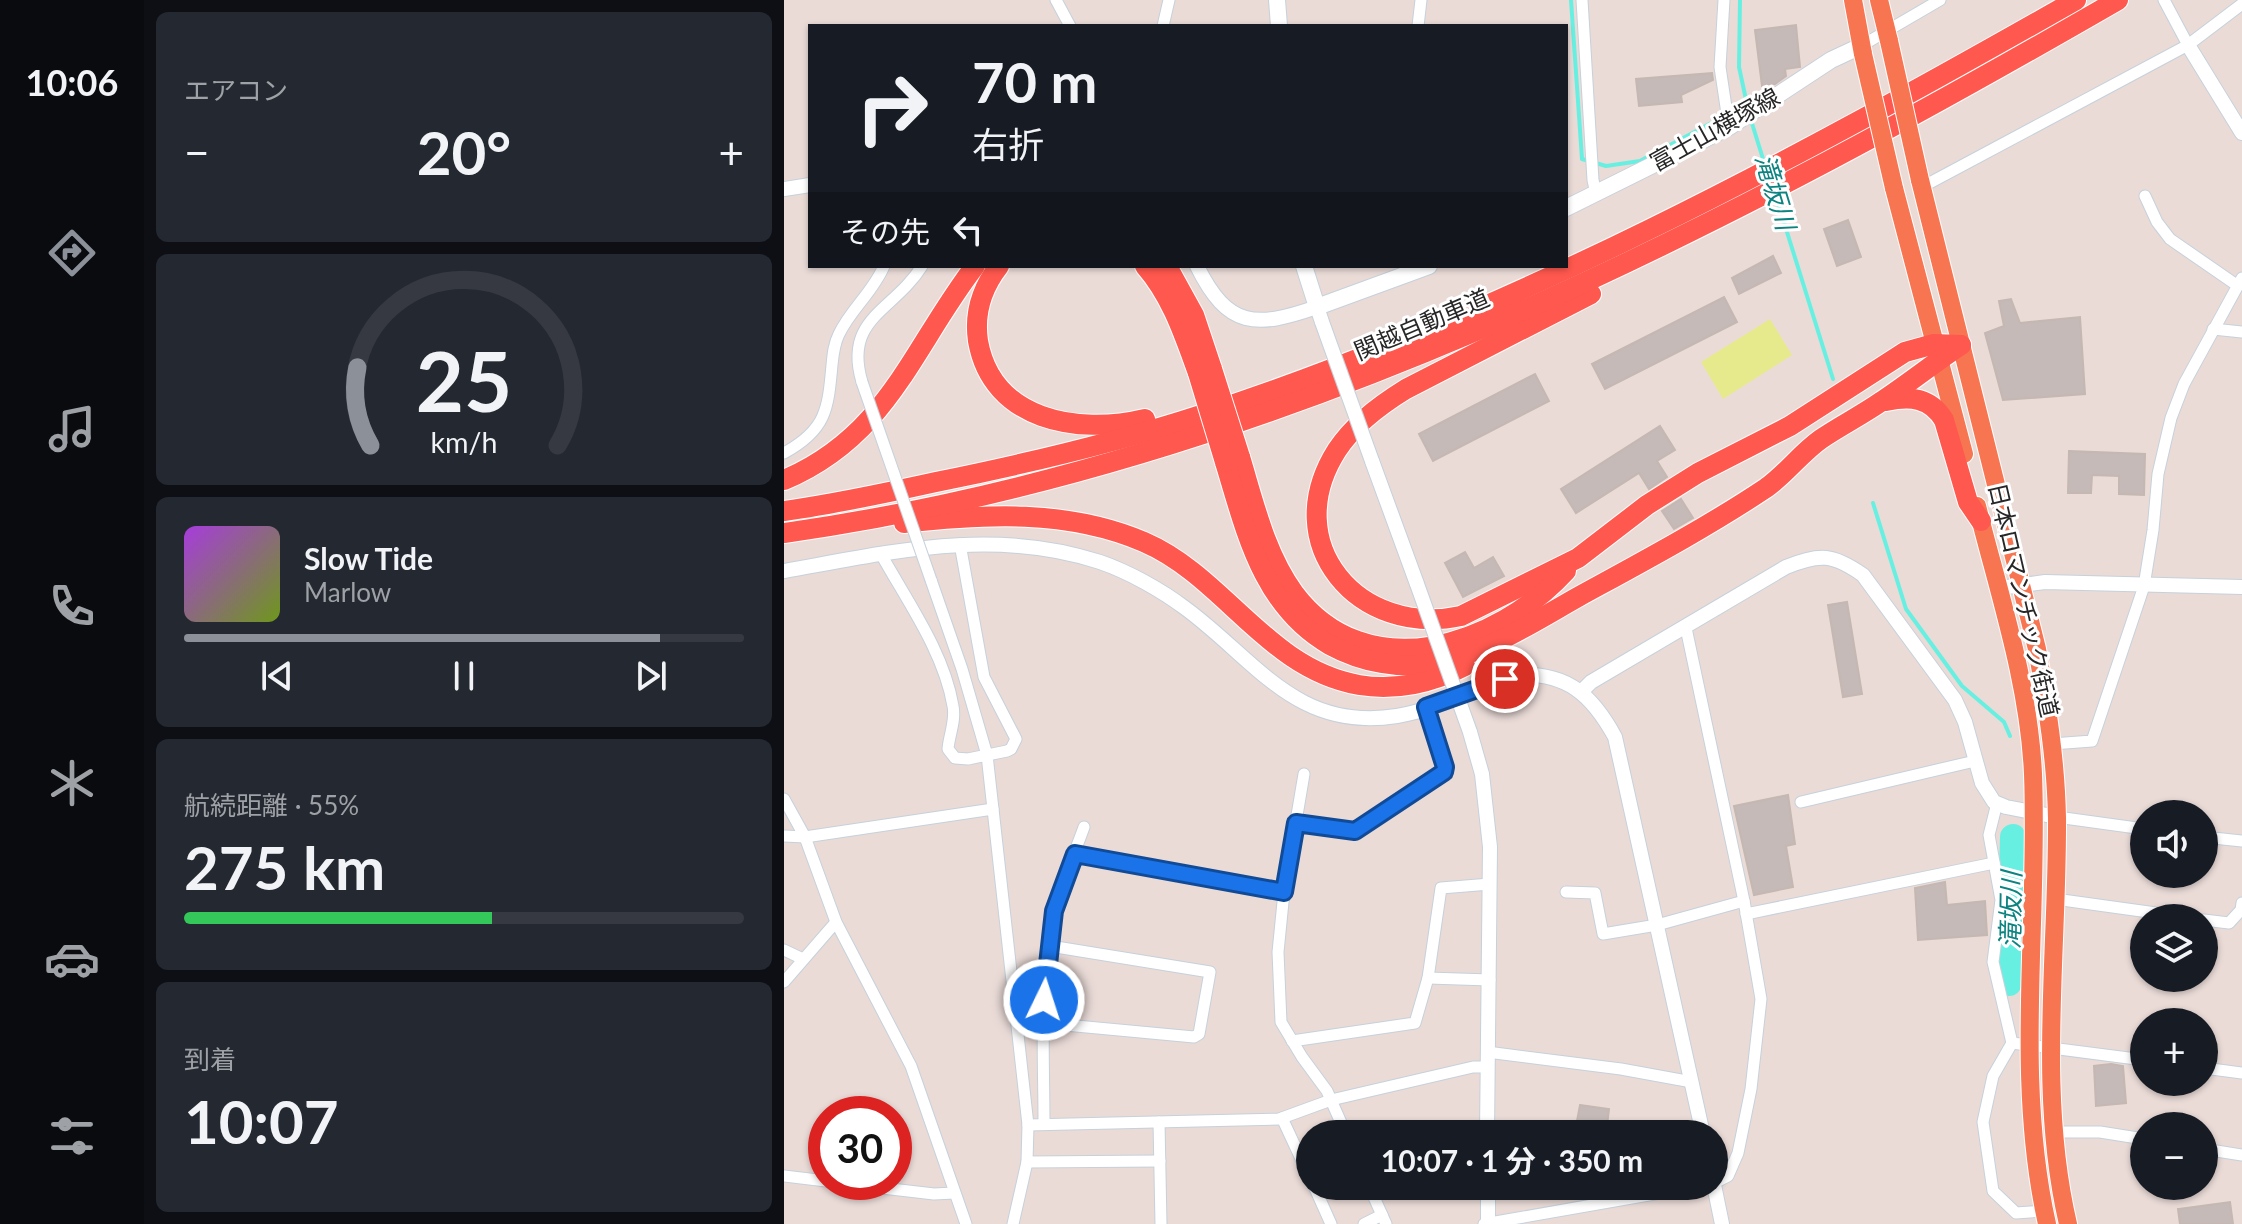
<!DOCTYPE html>
<html lang="ja">
<meta charset="utf-8">
<style>
:root{--surface:#171b24;--page:#242831;--text:#f1f3f6;--muted:#9ea1a6;--line:#363941;--accent:#8c9099}
body{margin:0;font-family:Lato,"Noto Sans JP",sans-serif;background:var(--page);color:var(--text);height:100vh;display:flex;flex-direction:column;font-size:30px;white-space:nowrap}
*{box-sizing:border-box;margin:0}
p{font-size:26px;color:var(--muted)}
.icon{flex:none;width:44px;height:44px;fill:none;stroke:currentColor;stroke-width:2;stroke-linecap:round;stroke-linejoin:round}
.map{position:relative;flex:1;overflow:hidden}
.drawer{display:flex;flex-direction:column;gap:12px;padding:12px;background:#0d0f14;width:640px}
.drawer>*{flex:none}
.hud{position:absolute;left:24px;top:24px;width:760px;height:244px;border-radius:0px;box-shadow:0 2px 6px #0004;background:#171b24;color:var(--text);overflow:hidden}
.buttons{position:absolute;left:1346px;top:800px;display:grid;gap:16px}
.buttons a{display:grid;place-items:center;width:88px;height:88px;border-radius:50%;background:var(--surface);box-shadow:0 2px 6px #0004;font-size:40px}
.speed{position:absolute;left:24px;top:1096px;display:flex;gap:16px;font-size:40px;font-weight:700;text-align:center}
.speed>*{display:grid;place-content:center;width:104px;height:104px;border-radius:50%;background:var(--surface);box-shadow:0 2px 6px #0004;line-height:1}
.speed .limit{border:12px solid #d22;background:#fff;color:#111}
.pin{position:absolute;display:grid;place-items:center;width:68px;height:68px;color:#fff;margin:-34px;border:4px solid #fff;border-radius:50%;box-shadow:0 2px 8px #0007}
.me{position:absolute;width:88px;margin:-44px;rotate:4deg;stroke-linejoin:round;filter:drop-shadow(0 0 6px #0008)}
.turn{display:flex;align-items:center;gap:28px;height:168px;padding:0 32px;font-size:36px}
.turn .icon{width:104px;height:104px;stroke-width:2.5}
.turn b{display:block;font-size:56px;line-height:68px}
.then{display:flex;align-items:center;height:76px;padding:0 32px;background:#0003;gap:16px;font-size:30px}
.big{font-size:60px;font-weight:700;line-height:1.1}
.drawer .widget{flex:1;display:flex;flex-direction:column;justify-content:center;gap:12px;min-width:0;padding:0 28px;border-radius:12px;background:var(--page)}
.drawer .dial{align-items:center;gap:0}
.dial svg{height:208px;overflow:visible;fill:none;stroke:var(--line);stroke-width:7;stroke-linecap:round;text-anchor:middle}
.dial text{fill:var(--text);stroke:none}
.song{display:flex;align-items:center;gap:24px}
.cover{width:96px;height:96px;border-radius:12px;background:linear-gradient(135deg,hsl(280 70% 55%),hsl(80 70% 35%))}
.played{height:8px;border-radius:4px;background:linear-gradient(90deg,var(--accent) 85%,var(--line) 85%)}
.keys{display:flex;justify-content:space-around;direction:ltr}
.heat{display:flex;justify-content:space-between;align-items:center;font-size:44px;direction:ltr}
.charge{height:12px;border-radius:6px;background:linear-gradient(90deg,#34c759 55%,var(--line) 0)}
.trip{position:absolute;left:512px;top:1120px;width:432px;height:80px;border-radius:40px;background:var(--surface);box-shadow:0 2px 6px #0004;font-weight:700;line-height:80px;text-align:center}
main{display:flex;flex:1;min-height:0}
.tab-bar{display:flex;flex-direction:column;width:144px;justify-content:space-around;align-items:center;background:#090b0e;color:var(--muted)}
.tab-bar .icon{width:56px;height:56px}
.tab-bar .selected{color:var(--accent)}
.tab-bar b{font-size:36px;color:var(--text)}
.map>svg:first-child{display:block}
</style>
<main>
<nav class="tab-bar">
<b>10:06</b>
<svg class="icon selected" aria-label="directions" viewBox="0 0 24 24"><path d="M12 3l9 9-9 9-9-9zM9 14v-3h6M13 9l2 2-2 2"/></svg>
<svg class="icon" aria-label="music" viewBox="0 0 24 24"><path d="M9 18V5l10-2v13"/><circle cx="6" cy="18" r="3"/><circle cx="16" cy="16" r="3"/></svg>
<svg class="icon" aria-label="phone" viewBox="0 0 24 24"><path d="M5 4h4l2 5-3 2q2 4 5 5l2-3 5 2v4C11 20 4 13 5 4z"/></svg>
<svg class="icon" aria-label="climate" viewBox="0 0 24 24"><path d="M12 3v18M4 7l16 10M4 17L20 7"/></svg>
<svg class="icon" aria-label="car" viewBox="0 0 24 24"><path d="M5 17H2v-5l4-1 3-4h7l3 4 3 1v5h-3M9 17h6M6 11h13"/><circle cx="7" cy="17" r="2"/><circle cx="17" cy="17" r="2"/></svg>
<svg class="icon" aria-label="filters" viewBox="0 0 24 24"><path d="M4 7h16M4 17h16"/><circle cx="9" cy="7" r="2"/><circle cx="15" cy="17" r="2"/></svg>
</nav>
<section class="drawer">
<div class="widget"><p>エアコン</p>
<div class="heat"><a>−</a><b class="big">20°</b><a>+</a></div>
</div>
<div class="widget dial"><svg viewBox="0 0 100 80">
<path d="M14 69A42 42 0 1 1 86 69"/>
<path d="M14 69A42 42 0 0 1 9 39" stroke="#8c9099"/>
<text x="50" y="56" font-size="32" font-weight="700">25</text>
<text x="50" y="72" font-size="11">km/h</text>
</svg></div>
<div class="widget">
<div class="song"><i class="cover"></i><div><b>Slow Tide</b><p>Marlow</p></div></div>
<div class="played"></div>
<div class="keys"><svg class="icon" aria-label="previous" viewBox="0 0 24 24"><path d="M18 5L8 12l10 7zM5 5v14"/></svg><svg class="icon" aria-label="pause" viewBox="0 0 24 24"><path d="M8 5v14M16 5v14"/></svg><svg class="icon" aria-label="next" viewBox="0 0 24 24"><path d="M6 5l10 7-10 7zM19 5v14"/></svg></div>
</div>
<div class="widget"><p>航続距離 · 55%</p><b class="big">275 km</b><div class="charge"></div></div>
<div class="widget"><p>到着</p><b class="big">10:07</b></div>
</section>
<div class="map">
<svg width="1458" height="1224" viewBox="0 0 1458 1224">
<rect width="100%" height="100%" fill="#eadbd7"/>
<path fill="#e6ea8d" d="M 986,319 L 1008,355 L 939,399 L 917,362 Z"/>
<g fill="none" stroke-linecap="round" stroke-linejoin="round">
<g stroke="#67f0e1" stroke-width="4">
<path d="M 787,0 L 798,159 L 822,166 L 856,161 L 963,104"/>
<path d="M 956,0 L 955,67 L 964,109"/>
<path d="M 966,117 L 980,162"/>
<path d="M 992,197 L 1049,379"/>
<path d="M 1089,503 L 1122,609 L 1178,686 L 1220,722 L 1226,736"/>
</g>
<path stroke="#67f0e1" stroke-width="26" d="M 1225,983 L 1229,837"/>
</g>
<g fill="#c5bab7" stroke="#c5b7b2" stroke-width="2">
<path d="M 1012,25 L 1016,67 L 1001,69 L 1002,76 L 991,84 L 978,86 L 971,30 Z"/>
<path d="M 928,73 L 929,80 L 897,95 L 898,102 L 855,106 L 852,79 Z"/>
<path d="M 1064,220 L 1077,257 L 1053,266 L 1040,229 Z"/>
<path d="M 989,256 L 997,273 L 955,294 L 948,278 Z"/>
<path d="M 940,297 L 953,322 L 821,389 L 808,364 Z"/>
<path d="M 1227,299 L 1236,323 L 1296,317 L 1301,394 L 1219,400 L 1201,333 L 1220,326 L 1215,301 Z"/>
<path d="M 751,374 L 765,401 L 649,461 L 635,434 Z"/>
<path d="M 876,426 L 891,450 L 873,461 L 883,477 L 865,489 L 855,473 L 792,513 L 777,489 Z"/>
<path d="M 1285,451 L 1361,454 L 1360,495 L 1335,494 L 1335,476 L 1308,475 L 1307,493 L 1284,493 Z"/>
<path d="M 897,499 L 909,518 L 890,529 L 878,511 Z"/>
<path d="M 681,552 L 690,568 L 709,557 L 720,576 L 679,597 L 661,563 Z"/>
<path d="M 1063,602 L 1078,694 L 1059,697 L 1044,605 Z"/>
<path d="M 1004,795 L 1011,844 L 1002,846 L 1009,887 L 970,895 L 950,806 Z"/>
<path d="M 1161,882 L 1163,905 L 1201,901 L 1203,935 L 1134,940 L 1131,888 Z"/>
<path d="M 1327,1064 L 1339,1066 L 1342,1103 L 1312,1106 L 1310,1066 Z"/>
<path d="M 796,1105 L 825,1109 L 822,1134 L 797,1134 L 799,1122 L 793,1121 Z"/>
<path d="M 1446,1202 L 1449,1224 L 1396,1224 L 1394,1209 Z"/>
</g>
<g fill="none" stroke-linecap="round" stroke-linejoin="round">
<defs>
<g id="minor">
<path d="M 272,0 L 286,26"/>
<path d="M 798,0 L 809,180 L 812,194"/>
<path d="M 940,0 L 936,67 L 945,127"/>
<path d="M 1380,0 L 1404,45"/>
<path d="M 379,26 L 385,0"/>
<path d="M 634,26 L 637,0"/>
<path d="M 1077,46 L 1156,0"/>
<path d="M 1138,187 L 1404,45 L 1458,4"/>
<path d="M 1361,196 L 1373,222 L 1386,239 L 1454,286"/>
<path d="M 1429,329 L 1458,332"/>
<path d="M 78,382 C 59,318 110,311 138,266"/>
<path d="M 0,453 C 42,430 44,410 48,365 C 49,354 50,344 55,334 C 67,309 89,292 100,266"/>
<path d="M 97,554 C 123,601 160,652 169,706 C 172,721 165,735 164,749 L 171,758 L 184,759 L 223,751 L 227,749 L 232,739 L 200,677 L 176,544"/>
<path d="M 147,580 L 178,669 L 203,755 L 244,1125 L 243,1162 L 229,1224"/>
<path d="M 902,628 L 960,901 L 977,999 L 967,1089 L 954,1153 L 944,1176 L 930,1183"/>
<path d="M 1268,744 L 1308,741 L 1360,586 L 1369,530 L 1374,474 L 1387,418 L 1400,384 L 1458,278"/>
<path d="M 520,774 L 500,892 L 494,952 L 497,1022 L 518,1057 L 543,1091 L 562,1134"/>
<path d="M 0,799 L 21,837 L 52,922 L 127,1066 L 182,1224"/>
<path d="M 1017,802 L 1191,761"/>
<path d="M 1213,803 L 1205,835 L 1217,900 L 1209,962 L 1228,1043"/>
<path d="M 1273,817 L 1360,829"/>
<path d="M 512,823 L 571,831 L 660,772 L 661,767 L 642,707"/>
<path d="M 0,836 L 21,837 L 209,809"/>
<path d="M 1420,837 L 1458,841"/>
<path d="M 291,854 L 500,892"/>
<path d="M 782,892 L 811,893 L 819,934 L 873,925 L 960,901"/>
<path d="M 1271,899 L 1408,918"/>
<path d="M 962,914 L 1210,863"/>
<path d="M 1420,920 L 1445,923 L 1457,910 L 1458,903"/>
<path d="M 0,950 L 19,959"/>
<path d="M 644,978 L 706,980"/>
<path d="M 0,982 L 52,922"/>
<path d="M 234,1030 L 260,1023 L 410,1037 L 415,1034 L 426,972 L 272,947 L 264,948"/>
<path d="M 508,1041 L 631,1023 L 644,978 L 657,888 L 706,884"/>
<path d="M 703,1052 L 837,1069 L 908,1082"/>
<path d="M 1420,1068 L 1458,1073"/>
<path d="M 498,1118 L 526,1178"/>
<path d="M 375,1122 L 377,1224"/>
<path d="M 260,1124 C 260,1055 255,983 269,915 C 275,885 290,856 300,827"/>
<path d="M 244,1125 L 495,1119 L 547,1100 L 689,1067 L 703,1067"/>
<path d="M 1270,1132 L 1316,1132 L 1360,1139"/>
<path d="M 1420,1149 L 1458,1155"/>
<path d="M 243,1162 L 376,1161"/>
<path d="M 0,1176 L 42,1181"/>
<path d="M 47,1182 L 150,1194 L 170,1193"/>
<path d="M 530,1186 L 547,1224"/>
<path d="M 585,1186 L 602,1224"/>
<path d="M 1260,1211 L 1232,1213 L 1209,1191 L 1199,1122 L 1209,1076 L 1228,1043 L 1360,1060"/>
<path d="M 580,1224 L 598,1215"/>
<path d="M 700,1224 L 916,1186"/>
</g>
<g id="tertiary">
<path d="M 1404,45 L 1458,133"/>
<path d="M 0,189 L 26,185"/>
<path d="M 413,266 C 444,329 472,328 533,307 L 538,322"/>
<path d="M 588,461 L 633,584"/>
<path d="M 0,571 C 107,552 209,527 316,562 C 345,572 377,590 401,608 C 472,660 512,732 613,716 C 654,709 694,688 733,675 C 783,672 808,695 831,737 L 919,1134"/>
<path d="M 1215,588 L 1261,582 L 1458,587"/>
<path d="M 798,691 L 807,682 L 1002,567 C 1036,553 1049,554 1079,575 L 1171,700 L 1181,722 L 1198,783 L 1210,802 L 1222,807 L 1273,817"/>
<path d="M 686,732 L 698,774 L 706,847 L 703,1134"/>
<path d="M 930,1185 L 938,1224"/>
<path d="M 704,1186 L 704,1224"/>
</g>
<g id="secondary">
<path d="M 493,0 L 495,26"/>
<path d="M 782,208 L 945,127 L 1047,60 L 1077,46"/>
<path d="M 520,266 L 533,307 L 645,266"/>
</g>
<g id="trunk">
<path d="M 1069,0 L 1079,54"/>
<path d="M 1095,0 L 1105,41"/>
<path d="M 1136,180 L 1253,649 C 1263,705 1272,761 1273,818 C 1274,953 1253,1091 1284,1224"/>
<path d="M 1110,188 L 1180,454"/>
<path d="M 1193,506 C 1215,594 1245,683 1249,774 C 1255,924 1230,1076 1263,1224"/>
</g>
<g id="motorway">
<path d="M 215,266 C 198,288 190,314 194,341 C 208,421 294,435 361,419"/>
<path d="M 361,266 C 388,297 400,335 414,373"/>
<path d="M 383,266 L 410,315 L 428,369"/>
<path d="M 807,294 L 622,389 C 596,405 570,424 553,450 C 493,544 575,638 677,616 L 794,558 L 863,505 L 914,473 L 1006,426 L 1121,352 L 1150,344 L 1177,345"/>
<path d="M 1102,401 C 1126,396 1146,397 1160,420 L 1184,502 L 1197,521"/>
<path d="M 456,457 C 470,503 481,553 510,593 C 583,690 713,646 782,571"/>
<path d="M 441,462 C 462,531 478,606 546,645 C 577,662 617,670 652,663 C 704,652 748,623 794,597 C 858,562 922,528 982,488 C 1002,474 1017,453 1037,439 C 1056,426 1078,415 1098,401 C 1125,383 1150,363 1177,345"/>
<path d="M 0,480 C 104,436 128,348 191,266"/>
<path d="M 0,511 C 51,504 102,493 152,482 C 241,464 331,443 417,415 C 725,315 1012,159 1292,0"/>
<path d="M 120,523 C 200,514 283,509 360,542 C 441,577 483,669 575,685 C 611,691 649,683 681,666"/>
<path d="M 0,533 C 482,465 918,240 1334,0"/>
</g>
</defs>
<use href="#minor" stroke="#c6d1da" stroke-width="13"/>
<use href="#tertiary" stroke="#c6d1da" stroke-width="16"/>
<use href="#secondary" stroke="#c6d1da" stroke-width="18"/>
<use href="#trunk" stroke="#fff" stroke-width="20"/>
<use href="#motorway" stroke="#fff" stroke-width="22"/>
<use href="#minor" stroke="#fff" stroke-width="11"/>
<use href="#tertiary" stroke="#fff" stroke-width="14"/>
<use href="#secondary" stroke="#fff" stroke-width="16"/>
<use href="#trunk" stroke="#f87551" stroke-width="18"/>
<use href="#motorway" stroke="#ff584e" stroke-width="20"/>
<defs>
<path id="minor-bridge" d="M 78,382 L 147,580"/>
<g id="tertiary-bridge">
<path d="M 538,322 L 588,461"/>
<path d="M 633,584 L 686,732"/>
</g>
<g id="trunk-bridge">
<path d="M 1105,41 L 1136,180"/>
<path d="M 1079,54 L 1110,188"/>
</g>
<g id="motorway-bridge">
<path d="M 428,369 L 456,457"/>
<path d="M 414,373 L 441,462"/>
</g>
</defs>
<use href="#minor-bridge" stroke="#c6d1da" stroke-width="13" stroke-linecap="butt"/>
<use href="#tertiary-bridge" stroke="#c6d1da" stroke-width="16" stroke-linecap="butt"/>
<use href="#trunk-bridge" stroke="#fff" stroke-width="20" stroke-linecap="butt"/>
<use href="#motorway-bridge" stroke="#fff" stroke-width="22" stroke-linecap="butt"/>
<use href="#minor-bridge" stroke="#fff" stroke-width="11"/>
<use href="#tertiary-bridge" stroke="#fff" stroke-width="14"/>
<use href="#trunk-bridge" stroke="#f87551" stroke-width="18"/>
<use href="#motorway-bridge" stroke="#ff584e" stroke-width="20"/>
</g>
<g fill="none" stroke-linecap="round" stroke-linejoin="round">
<defs>
<path id="route" d="M 260,1000 L 270,911 L 291,854 L 500,892 L 512,823 L 571,831 L 660,772 L 661,767 L 642,707 L 721,679"/>
</defs>
<use href="#route" stroke="#114b97" stroke-width="20"/>
<use href="#route" stroke="#1a73e8" stroke-width="14"/>
</g>
<g text-anchor="middle" stroke-width="6" stroke-linejoin="round" paint-order="stroke">
<g font-size="24" fill="#272727" stroke="#fff">
<text transform="translate(931 130) rotate(-29)" y="8">富士山横塚線</text>
<text transform="translate(638 325) rotate(-23)" y="8">関越自動車道</text>
<text transform="translate(1239 600) rotate(77)" y="8">日本ロマンチック街道</text>
</g>
<g font-size="26" font-style="italic" fill="#0c8380" stroke="#fff">
<text transform="translate(991 192) rotate(73)" y="9">滝坂川</text>
<text transform="translate(1227 910) rotate(-89)" y="9">滝坂川</text>
</g>
</g>
</svg>
<div class="buttons">
<a><svg class="icon" aria-label="sound" viewBox="0 0 24 24"><path d="M4 9h4l5-4v14l-5-4H4zM17 9q2 3 0 6"/></svg></a>
<a><svg class="icon" aria-label="layers" viewBox="0 0 24 24"><path d="M12 4l9 5-9 5-9-5zM3 14l9 5 9-5"/></svg></a>
<a>+</a>
<a>−</a>
</div>
<div class="speed"><div class="limit">30</div></div>
<div class="pin" style="left:721px;top:679px;background:#d93025"><svg class="icon" aria-label="arrive" viewBox="0 0 24 24"><path d="M6 21V4h12l-3 4 3 4H6"/></svg></div>
<svg class="me" style="left:260px;top:1000px" viewBox="-20 -20 40 40"><circle r="17" fill="#1a73e8" stroke="#fff" stroke-width="3"/><path d="M0-11L8 9 0 5-8 9z" fill="#fff"/></svg>
<div class="trip">10:07 · 1 分 · 350 m</div>
<div class="hud">
<div class="turn"><svg class="icon" aria-label="right" viewBox="0 0 24 24"><path d="M7 20v-9h11M14 6l5 5-5 5"/></svg><div><b>70 m</b>右折</div></div>
<div class="then">その先<svg class="icon" aria-label="left" viewBox="0 0 24 24"><path d="M17 20v-9H6M10 6l-5 5 5 5"/></svg></div>
</div>
</div>
</main>
